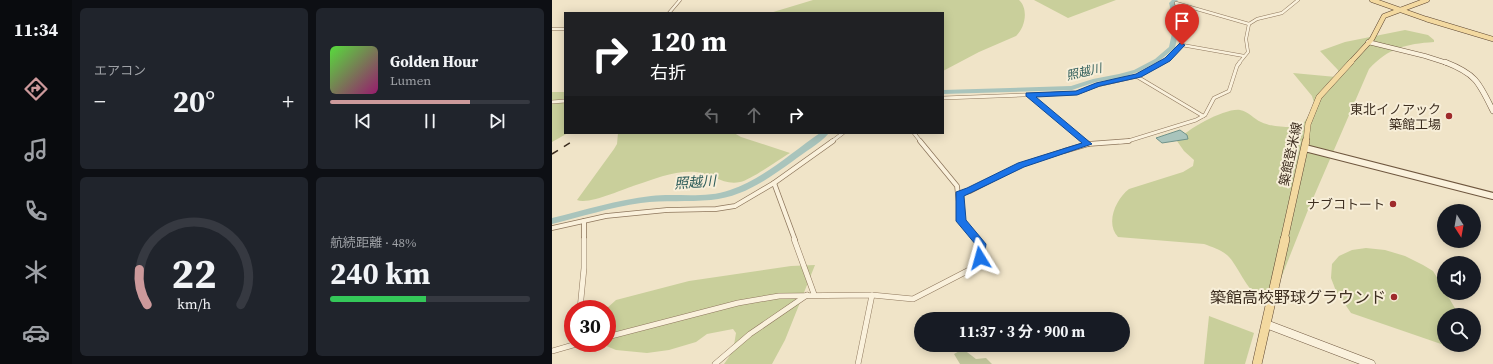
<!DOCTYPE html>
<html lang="ja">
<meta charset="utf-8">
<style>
:root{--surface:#171b24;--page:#20242c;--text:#f1f3f6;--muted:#9ea1a6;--line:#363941;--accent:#cc999b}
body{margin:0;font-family:"Source Serif 4","Noto Sans JP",serif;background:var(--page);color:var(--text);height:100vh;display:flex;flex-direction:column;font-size:15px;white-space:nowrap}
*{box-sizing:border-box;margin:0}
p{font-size:13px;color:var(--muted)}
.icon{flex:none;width:22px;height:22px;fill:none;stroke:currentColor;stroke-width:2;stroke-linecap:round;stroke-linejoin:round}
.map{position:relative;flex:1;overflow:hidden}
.drawer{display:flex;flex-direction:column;gap:8px;padding:8px;background:#0d0f14;width:480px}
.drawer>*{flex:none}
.top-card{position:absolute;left:12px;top:12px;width:380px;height:122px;border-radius:0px;box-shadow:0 2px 10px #0003;background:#202124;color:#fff;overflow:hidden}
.needle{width:26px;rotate:169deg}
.controls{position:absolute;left:885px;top:204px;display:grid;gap:8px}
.controls a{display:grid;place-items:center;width:44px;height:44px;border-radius:50%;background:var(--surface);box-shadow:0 2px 10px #0003;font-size:20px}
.speed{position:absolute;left:12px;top:300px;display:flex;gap:8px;font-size:20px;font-weight:700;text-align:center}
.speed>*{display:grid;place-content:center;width:52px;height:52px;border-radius:50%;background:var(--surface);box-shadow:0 2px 10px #0003;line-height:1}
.speed .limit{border:6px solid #d22;background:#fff;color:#111}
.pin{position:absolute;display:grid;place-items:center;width:34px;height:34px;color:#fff;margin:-41px -17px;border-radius:50% 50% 50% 0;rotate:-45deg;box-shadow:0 0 4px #0007}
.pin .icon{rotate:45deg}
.me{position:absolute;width:44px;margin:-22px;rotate:352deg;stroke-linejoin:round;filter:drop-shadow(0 0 3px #0008)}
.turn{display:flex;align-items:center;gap:14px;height:84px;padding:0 20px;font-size:18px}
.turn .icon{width:52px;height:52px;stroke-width:2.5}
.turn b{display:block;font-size:28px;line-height:34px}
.lanes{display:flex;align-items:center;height:38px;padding:0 20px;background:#0003;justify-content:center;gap:20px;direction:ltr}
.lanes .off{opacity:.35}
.big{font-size:30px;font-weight:700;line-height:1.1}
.drawer .widget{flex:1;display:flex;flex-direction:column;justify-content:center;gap:6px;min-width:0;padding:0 14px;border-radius:6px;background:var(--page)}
.drawer .dial{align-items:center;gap:0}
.dial svg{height:104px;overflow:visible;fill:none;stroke:var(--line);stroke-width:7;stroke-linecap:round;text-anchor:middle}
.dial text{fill:var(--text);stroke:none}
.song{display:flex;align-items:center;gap:12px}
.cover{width:48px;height:48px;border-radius:6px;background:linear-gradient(135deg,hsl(110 70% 55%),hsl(320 70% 35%))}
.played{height:4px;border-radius:2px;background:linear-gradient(90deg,var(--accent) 70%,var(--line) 70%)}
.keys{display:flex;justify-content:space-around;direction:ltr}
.heat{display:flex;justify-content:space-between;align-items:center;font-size:22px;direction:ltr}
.charge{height:6px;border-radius:3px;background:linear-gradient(90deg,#34c759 48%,var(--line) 0)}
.drawer .tiles{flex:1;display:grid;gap:8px;grid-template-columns:repeat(2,1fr)}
.trip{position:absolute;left:362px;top:312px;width:216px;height:40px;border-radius:20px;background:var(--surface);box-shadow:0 2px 10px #0003;font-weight:700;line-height:40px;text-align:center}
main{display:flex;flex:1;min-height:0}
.tabs{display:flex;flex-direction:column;width:72px;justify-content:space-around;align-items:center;background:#090b0e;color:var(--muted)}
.tabs .icon{width:28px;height:28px}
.tabs .on{color:var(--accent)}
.tabs b{font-size:18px;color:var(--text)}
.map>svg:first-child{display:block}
</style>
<main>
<nav class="tabs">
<b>11:34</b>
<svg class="icon on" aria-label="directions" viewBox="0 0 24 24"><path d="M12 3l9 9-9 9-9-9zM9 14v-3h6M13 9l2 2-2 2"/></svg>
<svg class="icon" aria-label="music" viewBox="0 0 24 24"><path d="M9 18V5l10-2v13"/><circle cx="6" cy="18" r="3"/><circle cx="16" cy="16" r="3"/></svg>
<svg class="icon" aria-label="phone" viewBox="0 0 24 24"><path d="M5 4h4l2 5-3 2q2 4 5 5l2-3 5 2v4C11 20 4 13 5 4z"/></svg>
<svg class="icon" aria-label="climate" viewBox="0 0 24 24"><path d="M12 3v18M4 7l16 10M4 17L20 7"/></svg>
<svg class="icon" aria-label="car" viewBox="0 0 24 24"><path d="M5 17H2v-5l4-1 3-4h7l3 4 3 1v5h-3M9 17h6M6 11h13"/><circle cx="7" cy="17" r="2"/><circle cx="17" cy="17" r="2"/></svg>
</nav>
<section class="drawer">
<div class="tiles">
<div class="widget"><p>エアコン</p>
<div class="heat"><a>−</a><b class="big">20°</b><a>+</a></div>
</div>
<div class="widget">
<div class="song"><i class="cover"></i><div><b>Golden Hour</b><p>Lumen</p></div></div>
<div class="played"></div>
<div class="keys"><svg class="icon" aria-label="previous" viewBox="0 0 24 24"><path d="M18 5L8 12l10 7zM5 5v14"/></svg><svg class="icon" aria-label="pause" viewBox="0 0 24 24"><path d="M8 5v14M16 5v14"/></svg><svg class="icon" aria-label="next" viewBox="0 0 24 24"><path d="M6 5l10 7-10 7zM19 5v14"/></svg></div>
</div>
<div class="widget dial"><svg viewBox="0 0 100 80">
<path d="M14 69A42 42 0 1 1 86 69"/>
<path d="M14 69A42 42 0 0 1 8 42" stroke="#cc999b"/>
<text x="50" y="56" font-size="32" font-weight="700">22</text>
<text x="50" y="72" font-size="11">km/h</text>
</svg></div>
<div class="widget"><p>航続距離 · 48%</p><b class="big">240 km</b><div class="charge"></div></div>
</div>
</section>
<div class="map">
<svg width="941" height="364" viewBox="0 0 941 364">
<rect width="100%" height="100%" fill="#f0e4c8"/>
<g fill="#c9cf9b">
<path d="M 261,0 L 467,0 C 477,9 473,28 464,36 L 427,52 L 391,71 L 391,13 L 218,13 Z"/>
<path d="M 482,0 L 564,0 L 516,18 Z"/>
<path d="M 853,30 L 876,35 L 882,40 L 882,42 C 854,44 836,48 817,69 L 756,210 L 722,296 C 699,308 689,267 675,255 C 668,249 660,247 652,244 L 566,237 C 553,223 564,199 577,189 L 631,172 L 641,166 L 642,160 L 632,151 L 625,141 C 635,129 673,108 688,110 C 696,111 702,119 709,122 C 722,128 736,127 749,127 L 763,106 L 760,96 L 741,73 L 784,77 L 787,74 L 786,70 L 768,51 L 793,42 Z"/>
<path d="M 0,92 L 13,92 L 13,133 L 16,133 L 0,142 Z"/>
<path d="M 66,133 L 182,133 L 189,137 L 238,153 C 226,160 200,179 188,182 C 172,186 159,173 144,172 C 124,170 102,179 84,185 C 71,189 37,205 25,200 L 62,149 L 65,144 Z"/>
<path d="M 814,248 L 833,250 L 853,256 L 871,265 L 881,271 L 892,289 L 892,293 L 894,293 L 907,315 L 892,315 L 892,345 L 799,313 L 784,291 L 779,278 L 780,264 L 787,256 L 800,250 Z"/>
<path d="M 263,265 L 233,340 L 220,364 L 172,364 L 181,351 L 184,333 L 181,329 L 155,334 L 144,342 L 117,350 L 95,353 L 64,350 L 47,343 L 55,343 L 54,309 L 64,300 L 137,281 L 239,266 Z"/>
<path d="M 657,316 L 702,333 L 693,364 L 652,364 Z"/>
</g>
<path fill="#bfc49a" d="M 411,349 L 424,359 L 434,358 L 440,364 L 408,364 L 402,354 Z"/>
<path fill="#a9c4bc" stroke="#6f938a" d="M 628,130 L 635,135 L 636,139 L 610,143 L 604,138 Z"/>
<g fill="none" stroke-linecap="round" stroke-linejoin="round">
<g fill="#a9c4bc" fill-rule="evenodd">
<path d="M 620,0 L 626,0 L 623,3 L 628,24 L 623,48 L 607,61 L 586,72 L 568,78 L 544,82 L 520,90 L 391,94 L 391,90 L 519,86 L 541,79 L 567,74 L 582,70 L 603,59 L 617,47 L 622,24 L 617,3 Z"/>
<path d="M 268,133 L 277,133 C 268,144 252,152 241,161 C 216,179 191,197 159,200 C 136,202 112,200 89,203 C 59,207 29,217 0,224 L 0,218 C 33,210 65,200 99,196 C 124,193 153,199 178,190 C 211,179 239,153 268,133 Z"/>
</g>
<defs>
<g id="street-far3">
<path d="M 624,3 L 697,24"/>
<path d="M 117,13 L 128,0"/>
<path d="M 0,29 L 13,29"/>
<path d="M 630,45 L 692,56"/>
<path d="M 610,63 C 638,48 634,27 624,3"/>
<path d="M 687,63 L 696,52 L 694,39 L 697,24 L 705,19 L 730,13 L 746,0"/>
</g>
<g id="street-far2">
<path d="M 584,76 L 651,116"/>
<path d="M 477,95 L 533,142"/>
<path d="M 391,98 L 525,93 L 546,85 L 586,76 L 612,62"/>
<path d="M 0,102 L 13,101"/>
<path d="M 362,133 L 369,142"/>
<path d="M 279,142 L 291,133"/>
<path d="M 568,142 L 576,141 L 644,120 L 653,115 L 662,98 L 677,91 L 685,66 L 688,62"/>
</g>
<g id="street-far1">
<path d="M 368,141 L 405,186 L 409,221 L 426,240"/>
<path d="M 532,141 L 536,144"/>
<path d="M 222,183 L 243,240"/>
<path d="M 407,194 L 418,191 L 469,165 L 512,151 L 536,144 L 577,141"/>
<path d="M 32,221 L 32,240"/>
<path d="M 0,228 L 54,216 L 115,210 L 164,209 L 183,206 L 222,183 L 281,141"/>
</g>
<g id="street">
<path d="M 242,239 L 262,294"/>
<path d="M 28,309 L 32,268 L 32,239"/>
<path d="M 55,337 L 186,303 L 227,296 L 320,295 L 361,299 L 423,267 L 428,258 L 429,244 L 425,239"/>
<path d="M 0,351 L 28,343"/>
<path d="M 163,364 L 198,334 L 255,295"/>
<path d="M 306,364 L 320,295"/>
</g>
<path id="secondary-far3" d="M 816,42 L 873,56 L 895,63"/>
<path id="secondary-far2" d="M 893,62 C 924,74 927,82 941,111"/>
<path id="secondary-far1" d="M 753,148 L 941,196"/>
<path id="secondary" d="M 714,324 L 819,364"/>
<g id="primary-far3">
<path d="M 820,0 L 874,19 L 941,39"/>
<path d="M 798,63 L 820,39 L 832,16 L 875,0"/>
</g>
<path id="primary-far2" d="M 754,142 L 756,124 L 767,97 L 799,62"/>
<path id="primary-far1" d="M 732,240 L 754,141"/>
<path id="primary" d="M 705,364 L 733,239"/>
</defs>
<use href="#street-far3" stroke="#8d765c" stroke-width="3.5"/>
<use href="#street-far2" stroke="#8d765c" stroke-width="4"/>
<use href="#street-far1" stroke="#8d765c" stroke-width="5.5"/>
<use href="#street" stroke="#8d765c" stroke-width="6"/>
<use href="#secondary-far3" stroke="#6f573f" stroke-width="5"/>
<use href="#secondary-far2" stroke="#6f573f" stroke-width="6"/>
<use href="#secondary-far1" stroke="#6f573f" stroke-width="8"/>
<use href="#secondary" stroke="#6f573f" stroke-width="9"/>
<use href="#primary-far3" stroke="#5b4430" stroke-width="5.5"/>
<use href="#primary-far2" stroke="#5b4430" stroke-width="6"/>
<use href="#primary-far1" stroke="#5b4430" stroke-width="8"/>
<use href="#primary" stroke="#5b4430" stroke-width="10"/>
<use href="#street-far3" stroke="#faf1dc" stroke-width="2.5"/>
<use href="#street-far2" stroke="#faf1dc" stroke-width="3"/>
<use href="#street-far1" stroke="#faf1dc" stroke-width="4"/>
<use href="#street" stroke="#faf1dc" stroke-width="5"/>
<use href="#secondary-far3" stroke="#faf1dc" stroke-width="4"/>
<use href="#secondary-far2" stroke="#faf1dc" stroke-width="5"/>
<use href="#secondary-far1" stroke="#faf1dc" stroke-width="6"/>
<use href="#secondary" stroke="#faf1dc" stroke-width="8"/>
<use href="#primary-far3" stroke="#f3d9a0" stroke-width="4.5"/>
<use href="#primary-far2" stroke="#f3d9a0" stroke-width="5.5"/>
<use href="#primary-far1" stroke="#f3d9a0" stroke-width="7"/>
<use href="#primary" stroke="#f3d9a0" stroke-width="9"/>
<path stroke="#3d2e20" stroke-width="1.5" stroke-dasharray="7 7" stroke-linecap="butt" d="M 0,154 L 21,141"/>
</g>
<path fill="#1a73e8" stroke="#114b97" d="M 628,43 L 633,45 L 618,61 L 589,77 L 548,86 L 525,95 L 484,97 L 540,144 L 472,167 L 412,196 L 414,220 L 434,244 L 432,260 L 424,260 L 423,258 L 424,245 L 404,221 L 404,192 L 415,188 L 466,163 L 530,143 L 474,96 L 474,93 L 524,91 L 544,83 L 584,74 L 613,58 Z"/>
<g fill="#9e2a2b" stroke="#f7eed8" stroke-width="1.5">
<circle cx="897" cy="116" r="4"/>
<circle cx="841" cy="204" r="4"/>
<circle cx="842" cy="297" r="4"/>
</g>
<g text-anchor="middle" stroke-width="4" stroke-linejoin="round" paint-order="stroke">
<g font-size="12" font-style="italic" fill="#2f5d5a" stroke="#f7eed8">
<text transform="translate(532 72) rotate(-13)" y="4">照越川</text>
</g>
<g font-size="13" fill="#3d2e20" stroke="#f7eed8" text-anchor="end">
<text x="889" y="114">東北イノアック<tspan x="889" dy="15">築館工場</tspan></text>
<text x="833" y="209">ナブコトート</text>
</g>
<g font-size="13" fill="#3d2e20" stroke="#f7eed8">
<text transform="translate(738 154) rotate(-78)" y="5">築館登米線</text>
</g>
<g font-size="14" font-style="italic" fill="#2f5d5a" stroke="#f7eed8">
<text transform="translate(143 182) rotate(-4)" y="5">照越川</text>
</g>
<g font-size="16" fill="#3d2e20" stroke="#f7eed8" text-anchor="end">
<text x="834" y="303">築館高校野球グラウンド</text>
</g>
</g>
</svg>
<div class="controls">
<a><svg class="needle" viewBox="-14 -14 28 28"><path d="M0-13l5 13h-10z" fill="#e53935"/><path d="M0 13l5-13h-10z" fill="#9ea1a6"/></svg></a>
<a><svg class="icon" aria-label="sound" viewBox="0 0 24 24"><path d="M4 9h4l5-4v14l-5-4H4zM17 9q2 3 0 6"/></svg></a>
<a><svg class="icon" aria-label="search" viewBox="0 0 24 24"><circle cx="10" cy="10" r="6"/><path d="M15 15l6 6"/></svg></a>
</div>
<div class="speed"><div class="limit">30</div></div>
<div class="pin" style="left:630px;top:45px;background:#d93025"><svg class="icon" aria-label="arrive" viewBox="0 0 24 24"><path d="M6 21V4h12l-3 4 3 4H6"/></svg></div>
<svg class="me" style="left:428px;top:258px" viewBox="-20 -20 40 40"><path d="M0-17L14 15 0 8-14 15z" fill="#1a73e8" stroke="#fff" stroke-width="4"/></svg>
<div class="trip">11:37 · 3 分 · 900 m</div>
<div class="top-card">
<div class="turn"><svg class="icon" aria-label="right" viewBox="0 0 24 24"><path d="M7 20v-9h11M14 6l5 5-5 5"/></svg><div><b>120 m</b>右折</div></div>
<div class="lanes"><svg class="icon off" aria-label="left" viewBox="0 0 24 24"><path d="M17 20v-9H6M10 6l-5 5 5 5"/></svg><svg class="icon off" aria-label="ahead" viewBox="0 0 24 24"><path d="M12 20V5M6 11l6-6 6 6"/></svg><svg class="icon" aria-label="right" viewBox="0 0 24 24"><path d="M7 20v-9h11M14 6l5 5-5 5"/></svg></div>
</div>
</div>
</main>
